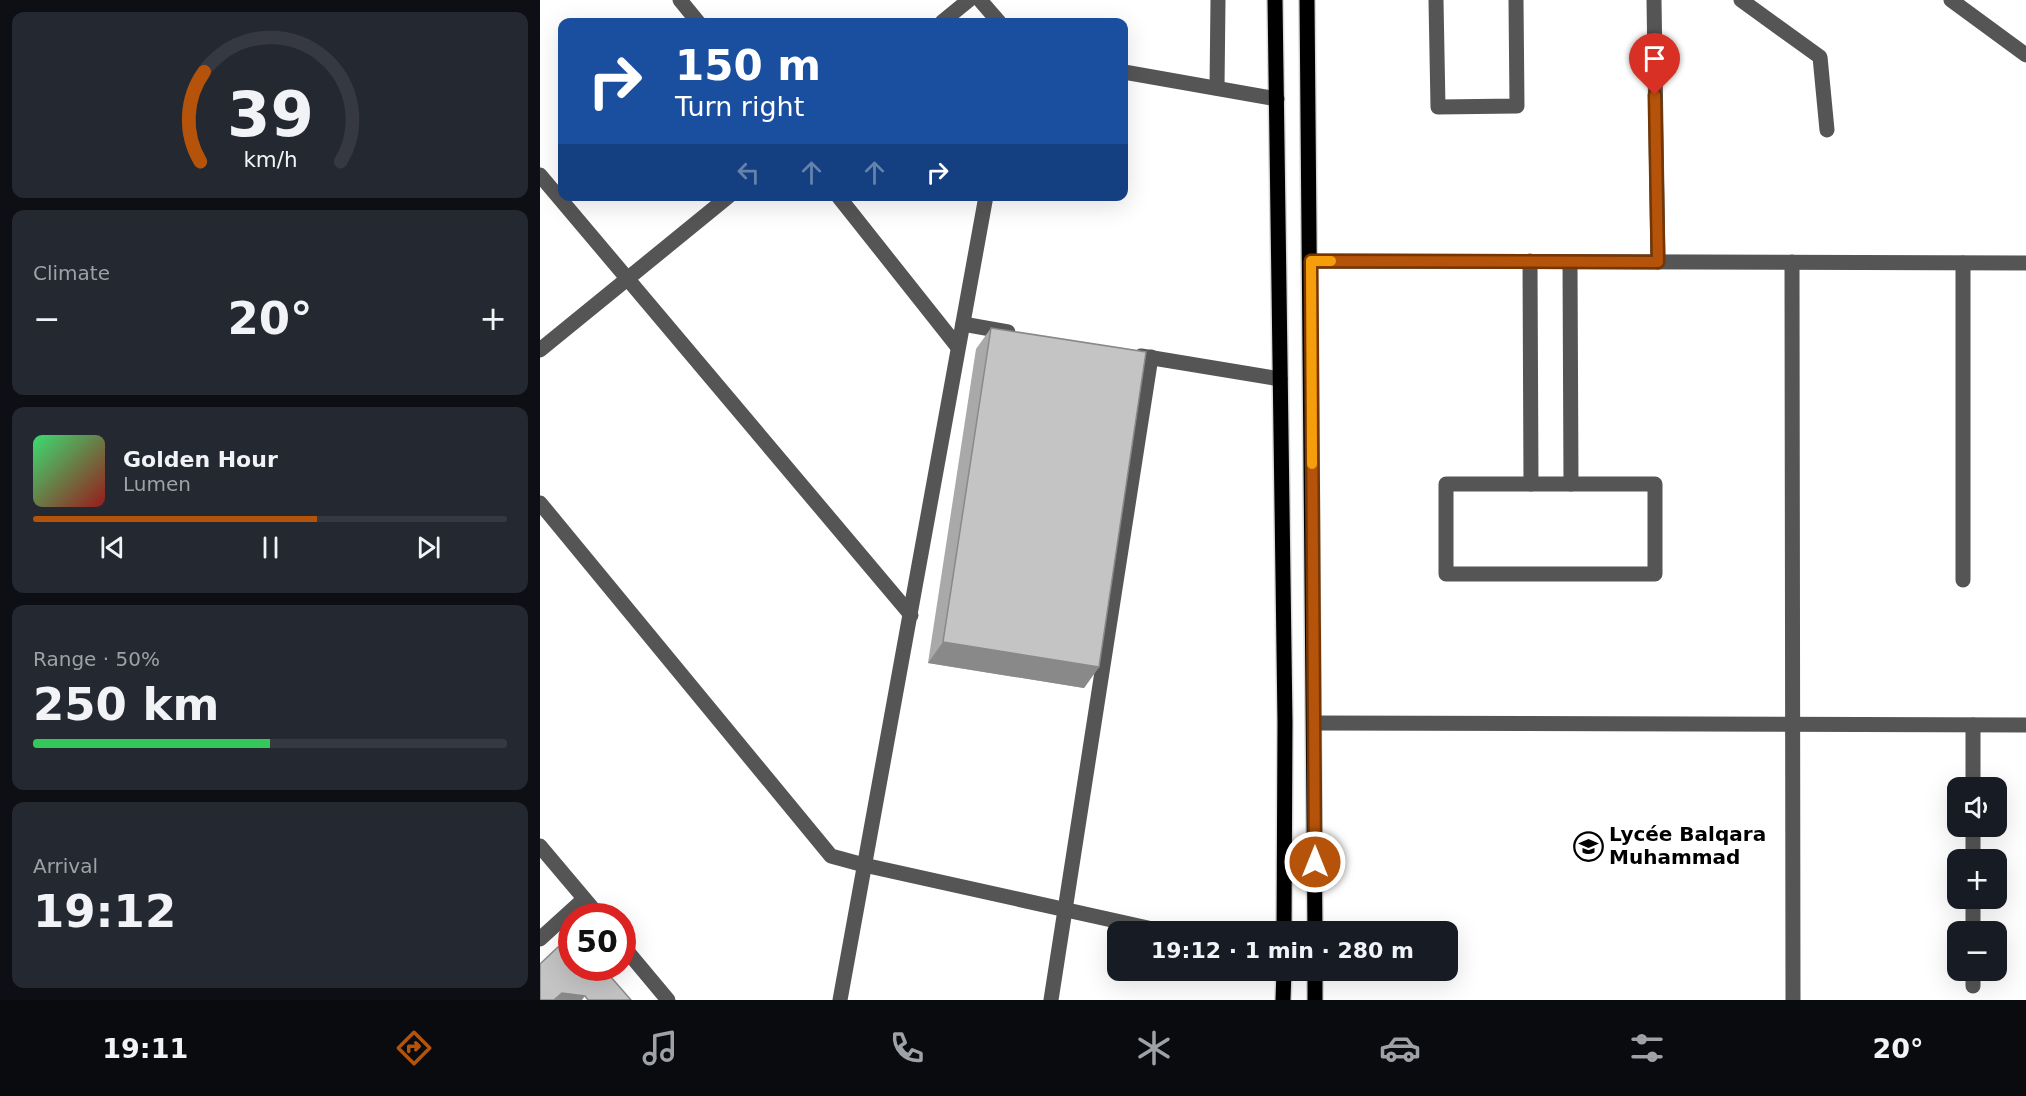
<!DOCTYPE html>
<meta charset="utf-8">
<style>
:root{--surface:#171b24;--page:#242831;--text:#f1f3f6;--muted:#9ea1a6;--line:#363941;--accent:#b45309}
body{margin:0;font-family:"DejaVu Sans",sans-serif;background:var(--page);color:var(--text);height:100vh;display:flex;flex-direction:column;font-size:22px;white-space:nowrap}
*{box-sizing:border-box;margin:0}
p{font-size:20px;color:var(--muted)}
.icon{flex:none;width:33px;height:33px;fill:none;stroke:currentColor;stroke-width:2;stroke-linecap:round;stroke-linejoin:round}
.map{position:relative;flex:1;overflow:hidden}
.drawer{display:flex;flex-direction:column;gap:12px;padding:12px;background:#0d0f14;width:540px}
.drawer>*{flex:none}
.banner{position:absolute;left:18px;top:18px;width:570px;height:183px;border-radius:12px;box-shadow:0 6px 24px #0002;background:#1a4fa0;color:#fff;overflow:hidden}
.controls{position:absolute;left:1407px;top:777px;display:grid;gap:12px}
.controls a{display:grid;place-items:center;width:60px;height:60px;border-radius:12px;background:var(--surface);box-shadow:0 6px 24px #0002;font-size:30px}
.speed{position:absolute;left:18px;top:903px;display:flex;gap:12px;font-size:30px;font-weight:700;text-align:center}
.speed>*{display:grid;place-content:center;width:78px;height:78px;border-radius:50%;background:var(--surface);box-shadow:0 6px 24px #0002;line-height:1}
.speed .limit{border:9px solid #d22;background:#fff;color:#111}
.pin{position:absolute;display:grid;place-items:center;width:51px;height:51px;color:#fff;margin:-62px -26px;border-radius:50% 50% 50% 0;rotate:-45deg;box-shadow:0 0 6px #0007}
.pin .icon{rotate:45deg}
.me{position:absolute;width:66px;margin:-33px;rotate:0deg;stroke-linejoin:round;filter:drop-shadow(0 0 4px #0008)}
.turn{display:flex;align-items:center;gap:21px;height:126px;padding:0 18px;font-size:27px}
.turn .icon{width:78px;height:78px;stroke-width:2.5}
.turn b{display:block;font-size:42px;line-height:51px}
.lanes{display:flex;align-items:center;height:57px;padding:0 18px;background:#0003;justify-content:center;gap:30px;direction:ltr}
.lanes .off{opacity:.35}
.big{font-size:45px;font-weight:700;line-height:1.1}
.drawer .widget{flex:1;display:flex;flex-direction:column;justify-content:center;gap:9px;min-width:0;padding:0 21px;border-radius:12px;background:var(--page)}
.drawer .dial{align-items:center;gap:0}
.dial svg{height:156px;overflow:visible;fill:none;stroke:var(--line);stroke-width:7;stroke-linecap:round;text-anchor:middle}
.dial text{fill:var(--text);stroke:none}
.song{display:flex;align-items:center;gap:18px}
.cover{width:72px;height:72px;border-radius:9px;background:linear-gradient(135deg,hsl(140 70% 55%),hsl(0 70% 35%))}
.played{height:6px;border-radius:3px;background:linear-gradient(90deg,var(--accent) 60%,var(--line) 60%)}
.keys{display:flex;justify-content:space-around;direction:ltr}
.heat{display:flex;justify-content:space-between;align-items:center;font-size:33px;direction:ltr}
.charge{height:9px;border-radius:4px;background:linear-gradient(90deg,#34c759 50%,var(--line) 0)}
.trip{position:absolute;left:567px;top:921px;width:351px;height:60px;border-radius:12px;background:var(--surface);box-shadow:0 6px 24px #0002;font-weight:700;line-height:60px;text-align:center}
.tabs{display:flex;height:96px;justify-content:space-around;align-items:center;background:#090b0e;color:var(--muted)}
.tabs .icon{width:42px;height:42px}
.tabs .selected{color:var(--accent)}
.tabs b{font-size:27px;color:var(--text)}
main{display:flex;flex:1;min-height:0}
.map>svg:first-child{display:block}
</style>
<main>
<section class="drawer">
<div class="widget dial"><svg viewBox="0 0 100 80">
<path d="M14 69A42 42 0 1 1 86 69"/>
<path d="M14 69A42 42 0 0 1 16 23" stroke="#b45309"/>
<text x="50" y="56" font-size="32" font-weight="700">39</text>
<text x="50" y="72" font-size="11">km/h</text>
</svg></div>
<div class="widget"><p>Climate</p>
<div class="heat"><a>−</a><b class="big">20°</b><a>+</a></div>
</div>
<div class="widget">
<div class="song"><i class="cover"></i><div><b>Golden Hour</b><p>Lumen</p></div></div>
<div class="played"></div>
<div class="keys"><svg class="icon" aria-label="previous" viewBox="0 0 24 24"><path d="M18 5L8 12l10 7zM5 5v14"/></svg><svg class="icon" aria-label="pause" viewBox="0 0 24 24"><path d="M8 5v14M16 5v14"/></svg><svg class="icon" aria-label="next" viewBox="0 0 24 24"><path d="M6 5l10 7-10 7zM19 5v14"/></svg></div>
</div>
<div class="widget"><p>Range · 50%</p><b class="big">250 km</b><div class="charge"></div></div>
<div class="widget"><p>Arrival</p><b class="big">19:12</b></div>
</section>
<div class="map">
<svg width="1486" height="1000" viewBox="0 0 1486 1000">
<rect width="100%" height="100%" fill="#fff"/>
<g fill="none" stroke-linecap="round" stroke-linejoin="round">
<defs>
<g id="major">
<path d="M 735,0 L 745,722 L 744,932"/>
<path d="M 767,0 L 775,932"/>
<path d="M 775,970 L 775,1000"/>
<path d="M 743,1000 L 744,970"/>
</g>
</defs>
<use href="#major" stroke="#dbdbdb" stroke-width="18"/>
<g stroke="#555" stroke-width="15">
<path d="M 140,0 L 158,22"/>
<path d="M 440,0 L 459,22"/>
<path d="M 896,0 L 898,107 L 977,106 L 976,0"/>
<path d="M 1114,0 L 1118,262"/>
<path d="M 1201,0 L 1280,57 L 1287,130"/>
<path d="M 1411,0 L 1486,55"/>
<path d="M 402,22 L 429,0"/>
<path d="M 584,72 L 737,99"/>
<path d="M 677,88 L 678,0"/>
<path d="M 0,175 L 371,615"/>
<path d="M 298,196 L 417,346"/>
<path d="M 771,261 L 1486,263"/>
<path d="M 990,261 L 991,484 L 906,484 L 906,574 L 1115,574 L 1115,484 L 1031,484 L 1030,262"/>
<path d="M 1252,262 L 1253,1000"/>
<path d="M 1423,263 L 1423,580"/>
<path d="M 423,324 L 468,332"/>
<path d="M 0,350 L 189,196"/>
<path d="M 601,356 L 740,379"/>
<path d="M 991,484 L 1031,484"/>
<path d="M 0,503 L 291,856 L 324,865 L 626,932"/>
<path d="M 775,723 L 1486,725"/>
<path d="M 1433,725 L 1433,788"/>
<path d="M 1433,826 L 1433,860"/>
<path d="M 0,846 L 59,916"/>
<path d="M 1433,898 L 1433,932"/>
<path d="M 0,939 L 44,899"/>
<path d="M 82,945 L 128,1000"/>
<path d="M 1433,970 L 1433,986"/>
<path d="M 300,1000 L 446,196"/>
<path d="M 511,1000 L 611,357"/>
</g>
<use href="#major" stroke="#000" stroke-width="15"/>
</g>
<path fill="#a9a9a9" d="M 451,328 L 559,667 L 544,688 L 388,663 L 436,349 Z"/>
<g fill="#898989">
<path d="M 403,642 L 559,667 L 544,688 L 388,663 Z"/>
<path d="M 22,993 L 45,996 L 42,1000 L 14,1000 Z"/>
</g>
<g fill="#c4c4c4" stroke="#898989" stroke-width="1.5">
<path d="M 451,328 L 606,352 L 559,667 L 403,642 Z"/>
<path d="M 18,947 L 32,948 L 32,968 L 63,968 L 91,1000 L 48,1000 L 45,996 L 22,993 L 14,1000 L 0,1000 L 0,964 Z"/>
</g>
<g fill="none" stroke-linecap="round" stroke-linejoin="round">
<defs>
<path id="route" d="M 775,862 L 771,261 L 1118,262 L 1115,95"/>
</defs>
<use href="#route" stroke="#753606" stroke-width="15"/>
<use href="#route" stroke="#b45309" stroke-width="10"/>
<path stroke="#f59e0b" stroke-width="10" d="M 772,464 L 771,261 L 791,261"/>
</g>
<defs>
<symbol id="school-ring" viewBox="-11 -11 22 22"><circle r="9.5" fill="#fff" stroke="#000" stroke-width="1.5"/><path d="M0-5L7-2L0 1L-7-2ZM-4 1L0 2.5L4 1V4Q0 6-4 4Z" fill="#000"/></symbol>
</defs>
<g fill-rule="evenodd">
<use href="#school-ring" x="1032" y="830" width="33" height="33"/>
</g>
<g text-anchor="middle" stroke-width="5" stroke-linejoin="round" paint-order="stroke">
<g font-size="20" font-weight="bold" fill="#000" stroke="#fff" text-anchor="start">
<text x="1069" y="841">Lycée Balqara<tspan x="1069" dy="23">Muhammad</tspan></text>
</g>
</g>
</svg>
<div class="controls">
<a><svg class="icon" aria-label="sound" viewBox="0 0 24 24"><path d="M4 9h4l5-4v14l-5-4H4zM17 9q2 3 0 6"/></svg></a>
<a>+</a>
<a>−</a>
</div>
<div class="speed"><div class="limit">50</div></div>
<div class="pin" style="left:1115px;top:95px;background:#d93025"><svg class="icon" aria-label="arrive" viewBox="0 0 24 24"><path d="M6 21V4h12l-3 4 3 4H6"/></svg></div>
<svg class="me" style="left:775px;top:862px" viewBox="-20 -20 40 40"><circle r="17" fill="#b45309" stroke="#fff" stroke-width="3"/><path d="M0-11L8 9 0 5-8 9z" fill="#fff"/></svg>
<div class="trip">19:12 · 1 min · 280 m</div>
<div class="banner">
<div class="turn"><svg class="icon" aria-label="right" viewBox="0 0 24 24"><path d="M7 20v-9h11M14 6l5 5-5 5"/></svg><div><b>150 m</b>Turn right</div></div>
<div class="lanes"><svg class="icon off" aria-label="left" viewBox="0 0 24 24"><path d="M17 20v-9H6M10 6l-5 5 5 5"/></svg><svg class="icon off" aria-label="ahead" viewBox="0 0 24 24"><path d="M12 20V5M6 11l6-6 6 6"/></svg><svg class="icon off" aria-label="ahead" viewBox="0 0 24 24"><path d="M12 20V5M6 11l6-6 6 6"/></svg><svg class="icon" aria-label="right" viewBox="0 0 24 24"><path d="M7 20v-9h11M14 6l5 5-5 5"/></svg></div>
</div>
</div>
</main>
<nav class="tabs">
<b>19:11</b>
<svg class="icon selected" aria-label="directions" viewBox="0 0 24 24"><path d="M12 3l9 9-9 9-9-9zM9 14v-3h6M13 9l2 2-2 2"/></svg>
<svg class="icon" aria-label="music" viewBox="0 0 24 24"><path d="M9 18V5l10-2v13"/><circle cx="6" cy="18" r="3"/><circle cx="16" cy="16" r="3"/></svg>
<svg class="icon" aria-label="phone" viewBox="0 0 24 24"><path d="M5 4h4l2 5-3 2q2 4 5 5l2-3 5 2v4C11 20 4 13 5 4z"/></svg>
<svg class="icon" aria-label="climate" viewBox="0 0 24 24"><path d="M12 3v18M4 7l16 10M4 17L20 7"/></svg>
<svg class="icon" aria-label="car" viewBox="0 0 24 24"><path d="M5 17H2v-5l4-1 3-4h7l3 4 3 1v5h-3M9 17h6M6 11h13"/><circle cx="7" cy="17" r="2"/><circle cx="17" cy="17" r="2"/></svg>
<svg class="icon" aria-label="filters" viewBox="0 0 24 24"><path d="M4 7h16M4 17h16"/><circle cx="9" cy="7" r="2"/><circle cx="15" cy="17" r="2"/></svg>
<b>20°</b>
</nav>
